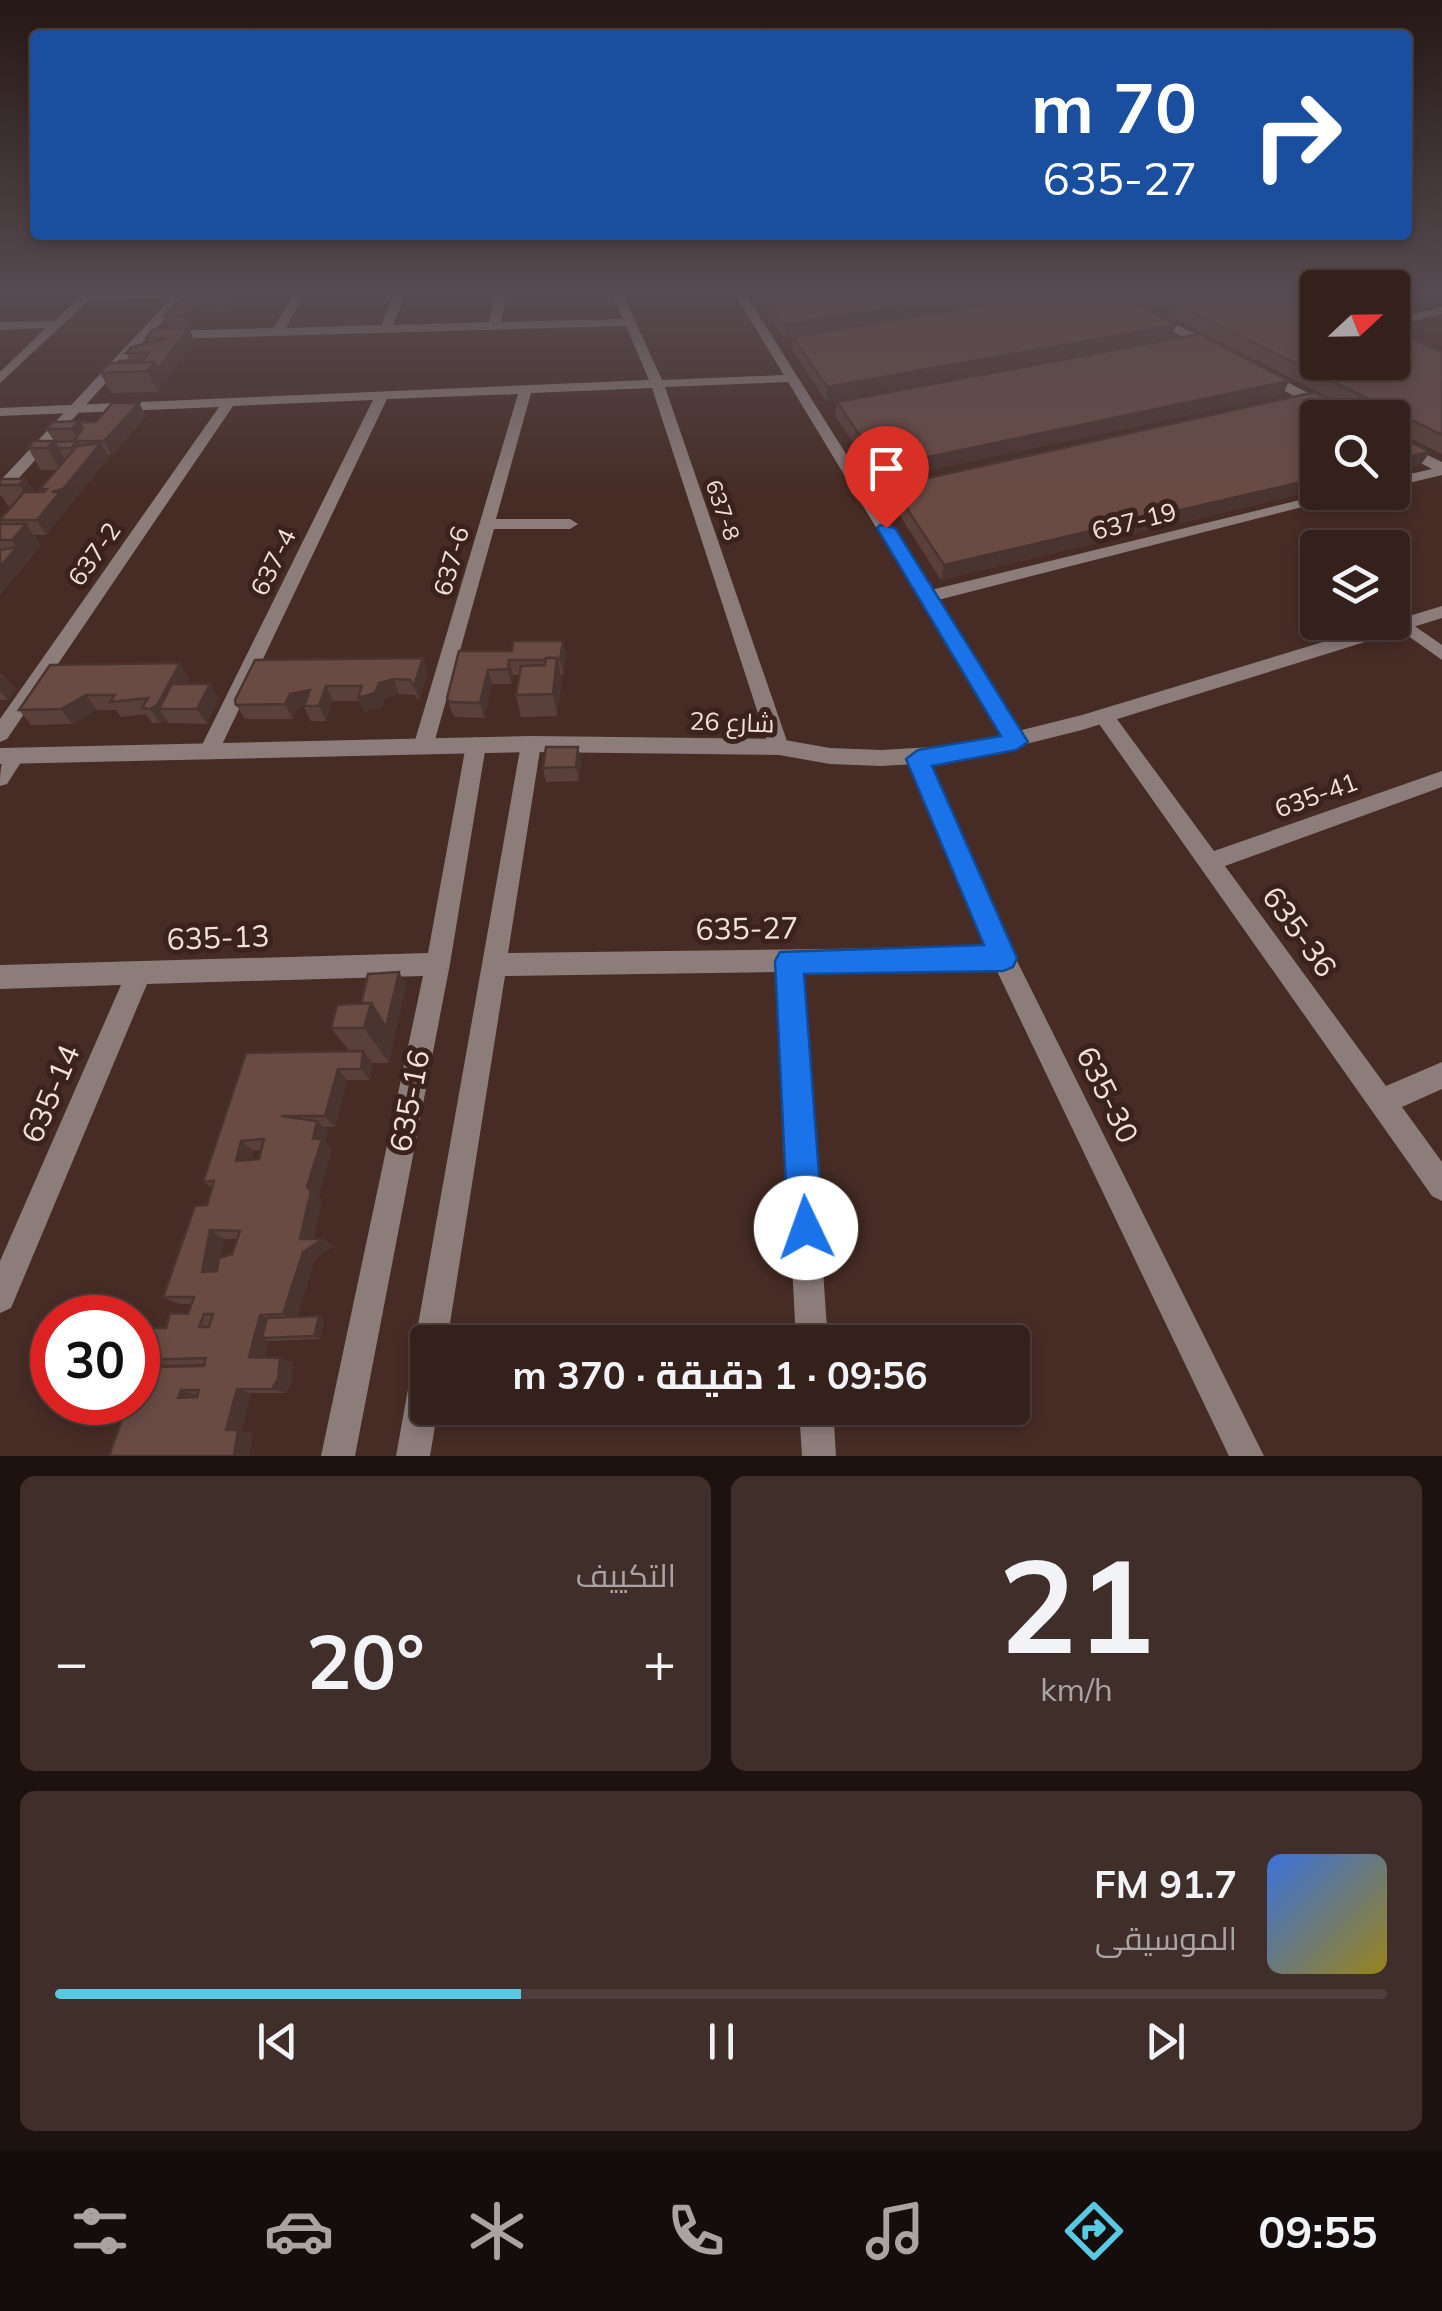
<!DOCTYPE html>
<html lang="ar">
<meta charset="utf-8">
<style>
:root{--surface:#34211c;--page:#3f2e29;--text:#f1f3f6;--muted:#a9a3a3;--line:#4e3e3b;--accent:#57c9e2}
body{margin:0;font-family:Mulish,Cairo,sans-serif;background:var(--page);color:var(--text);direction:rtl;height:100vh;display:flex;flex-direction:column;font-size:38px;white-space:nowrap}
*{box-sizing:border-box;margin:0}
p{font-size:32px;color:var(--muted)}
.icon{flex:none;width:55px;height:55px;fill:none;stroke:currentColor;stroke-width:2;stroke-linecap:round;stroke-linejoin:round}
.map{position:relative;height:1456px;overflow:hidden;direction:ltr}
.sheet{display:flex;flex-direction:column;gap:20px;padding:20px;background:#1d120f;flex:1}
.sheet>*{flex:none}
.banner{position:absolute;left:30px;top:30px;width:1382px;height:210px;border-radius:10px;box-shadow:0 5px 15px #0003,0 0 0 2px var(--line);direction:rtl;background:#1a4fa0;color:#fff;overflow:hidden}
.needle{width:65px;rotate:68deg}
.controls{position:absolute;left:1300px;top:270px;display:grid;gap:20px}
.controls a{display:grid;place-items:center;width:110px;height:110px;border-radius:10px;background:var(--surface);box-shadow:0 5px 15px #0003,0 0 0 2px var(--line);font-size:50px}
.speed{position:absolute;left:30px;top:1295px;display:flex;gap:20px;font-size:50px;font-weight:700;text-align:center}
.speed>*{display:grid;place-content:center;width:130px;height:130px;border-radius:50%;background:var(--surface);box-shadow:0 5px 15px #0003,0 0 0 2px var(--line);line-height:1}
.speed .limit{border:15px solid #d22;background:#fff;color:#111}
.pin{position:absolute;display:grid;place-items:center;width:85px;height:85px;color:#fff;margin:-102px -42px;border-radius:50% 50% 50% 0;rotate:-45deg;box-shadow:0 0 10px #0007}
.pin .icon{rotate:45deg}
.me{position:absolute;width:110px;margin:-55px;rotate:357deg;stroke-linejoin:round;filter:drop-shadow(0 0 8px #0008)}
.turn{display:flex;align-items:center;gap:35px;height:210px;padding:0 50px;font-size:45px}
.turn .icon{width:130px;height:130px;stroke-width:2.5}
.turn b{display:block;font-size:70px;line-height:85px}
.big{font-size:75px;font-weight:700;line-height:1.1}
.sheet .widget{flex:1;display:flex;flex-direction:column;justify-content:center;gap:15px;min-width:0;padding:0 35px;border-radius:15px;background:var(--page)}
.sheet .dial{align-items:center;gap:0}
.dial b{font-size:130px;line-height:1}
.song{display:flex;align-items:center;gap:30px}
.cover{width:120px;height:120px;border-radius:15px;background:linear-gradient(135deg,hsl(220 70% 55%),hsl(50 70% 35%))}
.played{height:10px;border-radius:5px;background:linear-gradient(90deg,var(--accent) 35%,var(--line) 35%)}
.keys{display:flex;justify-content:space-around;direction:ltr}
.heat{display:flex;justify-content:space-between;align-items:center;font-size:55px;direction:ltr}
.sheet .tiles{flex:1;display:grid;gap:20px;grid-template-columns:1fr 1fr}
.widget:last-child{grid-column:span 2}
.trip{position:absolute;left:410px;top:1325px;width:620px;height:100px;border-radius:10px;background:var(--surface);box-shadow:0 5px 15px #0003,0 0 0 2px var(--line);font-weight:700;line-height:100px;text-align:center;direction:rtl}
.menu{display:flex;height:160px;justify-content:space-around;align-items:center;background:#150d0b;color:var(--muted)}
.menu .icon{width:70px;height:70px}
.menu .on{color:var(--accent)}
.menu b{font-size:45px;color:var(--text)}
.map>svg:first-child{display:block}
</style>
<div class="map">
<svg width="1442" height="1456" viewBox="0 0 1442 1456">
<rect width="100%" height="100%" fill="#462c25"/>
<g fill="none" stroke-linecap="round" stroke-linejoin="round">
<g fill="#8c7d7a" fill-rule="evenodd">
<path d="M 0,290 L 35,290 L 29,293 L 0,294 Z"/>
<path d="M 87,290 L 98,290 L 96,293 L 181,291 L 187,294 L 181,297 L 89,300 L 0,383 L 0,372 L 46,328 L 0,330 L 0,322 L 54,321 Z"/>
<path d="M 296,290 L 307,290 L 286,328 L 381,325 L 396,290 L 407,290 L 393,325 L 489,322 L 496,290 L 507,290 L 501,322 L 623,319 L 610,290 L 621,290 L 662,380 L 784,375 L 732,290 L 743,290 L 868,489 L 918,478 L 926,483 L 923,486 L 873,497 L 931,590 L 1333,492 L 1361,492 L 938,600 L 1026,742 L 1023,747 L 1009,747 L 788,382 L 665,387 L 789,747 L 786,752 L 772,752 L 769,747 L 652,388 L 531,393 L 496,519 L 570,519 L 578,524 L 570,529 L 494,529 L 433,747 L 430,752 L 416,752 L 413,747 L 518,394 L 387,399 L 219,751 L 216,757 L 202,757 L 199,751 L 373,400 L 233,406 L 7,739 L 0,742 L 0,719 L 219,407 L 0,416 L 0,408 L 649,380 L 626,326 L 164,339 L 158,335 L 164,331 L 274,328 Z"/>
<path d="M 1442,307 L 1442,314 L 1392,326 L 1392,319 Z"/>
<path d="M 1151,312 L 1218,345 L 1220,348 L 1210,351 L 1147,318 L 1145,316 Z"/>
<path d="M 1262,369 L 1351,415 L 1353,418 L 1335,418 L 1257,376 L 1256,373 Z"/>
<path d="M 1392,438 L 1442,462 L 1442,475 L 1392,487 L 1392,478 L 1432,469 L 1392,448 Z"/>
<path d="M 1403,618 L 1442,645 L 1442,660 L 1397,628 L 1394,624 L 1397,620 Z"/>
<path d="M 1104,709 L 1111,711 L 1214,851 L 1442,771 L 1442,787 L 1225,866 L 1386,1086 L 1442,1062 L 1442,1089 L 1402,1107 L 1442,1162 L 1442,1201 L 1432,1196 L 1097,721 L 1094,716 Z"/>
<path d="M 531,736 L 538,739 L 541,744 L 508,953 L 986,947 L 907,759 L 910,753 L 924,753 L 1012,951 L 1264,1456 L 1229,1456 L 996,969 L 802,972 L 828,1342 L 796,1342 L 777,972 L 505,976 L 447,1342 L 428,1342 L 428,1408 L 438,1408 L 430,1456 L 396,1456 L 412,1367 L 420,1354 L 415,1342 L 521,744 L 524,739 Z"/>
<path d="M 476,737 L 483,740 L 486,745 L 450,964 L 355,1456 L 321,1456 L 423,976 L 147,984 L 11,1308 L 0,1313 L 0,1261 L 121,985 L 0,989 L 0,965 L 428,953 L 466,745 L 469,740 Z"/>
<path d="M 15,748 L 22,750 L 25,756 L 7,784 L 0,786 C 0,771 0,754 15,748 Z"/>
<path d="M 799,1408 L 833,1408 L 836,1456 L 802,1456 Z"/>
</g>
<g fill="#8c7d7a" fill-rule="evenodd">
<path d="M 179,290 L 191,290 L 5,493 L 0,495 L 0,481 Z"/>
<path d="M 1442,606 L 1442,618 L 1082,730 L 982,755 L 932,763 L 881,766 L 830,764 L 779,755 L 531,752 L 0,764 L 0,748 L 531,736 L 779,739 L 830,748 L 881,750 L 932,747 L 982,740 L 1082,715 Z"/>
</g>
</g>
<g fill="#5a403a" fill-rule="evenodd">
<path d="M 202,290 L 241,290 L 227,312 L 203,310 L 189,328 L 194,341 L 158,392 L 111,393 L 100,373 L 130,361 L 126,353 L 149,343 L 146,338 L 170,329 L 164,316 L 199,296 Z"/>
<path d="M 756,290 L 1111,290 L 1176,325 L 1171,338 L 826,401 L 792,350 L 793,337 L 785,338 L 755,295 Z"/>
<path d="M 1115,290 L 1298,290 L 1442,352 L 1442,454 L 1392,429 L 1392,418 L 1370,418 L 1168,316 L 1173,303 L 1237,290 L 1147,306 Z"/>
<path d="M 1289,381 L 1282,395 L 879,481 L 835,416 L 837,402 Z"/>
<path d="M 139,403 L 146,416 L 112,455 L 108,455 L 109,457 L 72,503 L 68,504 L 69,507 L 46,535 L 33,535 L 41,545 L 0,595 L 0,524 L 2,524 L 0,520 L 11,507 L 9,507 L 0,494 L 0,479 L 25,479 L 35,492 L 43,492 L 40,489 L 57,470 L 41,470 L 28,448 L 54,441 L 46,429 L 96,422 Z"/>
<path d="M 1318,418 L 1318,490 L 941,580 L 890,500 L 892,486 Z"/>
<path d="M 563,641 L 566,656 L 563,675 L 561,675 L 562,680 L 557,716 L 521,717 L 516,695 L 519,675 L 513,675 L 511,684 L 492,684 L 484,718 L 455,717 L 452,713 L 447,698 L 512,651 Z"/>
<path d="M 423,658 L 428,672 L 419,701 L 415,695 L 399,694 L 385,698 L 381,708 L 364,712 L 359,701 L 333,701 L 326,721 L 311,721 L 304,707 L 297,709 L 293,719 L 245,719 L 236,705 Z"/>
<path d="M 50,665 L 189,678 L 186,684 L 210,684 L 219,698 L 207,724 L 169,723 L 166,720 L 160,723 L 152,723 L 146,714 L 121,717 L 116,710 L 97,710 L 72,724 L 31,725 L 19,710 Z"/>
<path d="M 0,674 L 16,689 L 8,700 L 0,700 Z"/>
<path d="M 578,747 L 581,761 L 579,781 L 546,782 L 543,768 Z"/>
<path d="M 406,984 L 389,1063 L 372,1063 L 370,1080 L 347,1080 L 335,1127 L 323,1127 L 328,1131 L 325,1142 L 332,1149 L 318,1196 L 322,1200 L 313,1239 L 334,1246 L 315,1259 L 297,1317 L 319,1316 L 324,1319 L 320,1339 L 268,1341 L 264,1358 L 280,1358 L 293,1363 L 291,1384 L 286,1393 L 251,1393 L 241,1431 L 253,1433 L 249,1456 L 109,1456 L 204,1366 L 205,1364 L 159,1365 L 142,1360 L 166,1328 L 188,1314 L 191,1304 L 179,1304 L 163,1297 L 207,1205 L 212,1188 L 203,1182 L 246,1053 L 349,1051 L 331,1028 L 361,1004 ZM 261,1150 L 259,1159 L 251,1160 L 253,1151 ZM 224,1239 L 237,1239 L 232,1254 L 220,1258 Z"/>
</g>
<g fill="#4a3430">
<path d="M 229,290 L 242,290 L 227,312 L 222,299 Z"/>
<path d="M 998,290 L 1069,290 L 785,338 L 785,325 Z"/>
<path d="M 1172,290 L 1239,290 L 1147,306 L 1152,293 Z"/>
<path d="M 198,297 L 203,310 L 190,328 L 184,316 Z"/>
<path d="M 1176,325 L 1171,338 L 826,401 L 827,387 Z"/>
<path d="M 189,328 L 194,341 L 158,392 L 148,371 L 155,362 Z"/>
<path d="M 1289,381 L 1282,395 L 879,481 L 881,467 Z"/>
<path d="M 139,403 L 146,416 L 112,455 L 104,441 Z"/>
<path d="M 79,421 L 90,441 L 79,441 L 72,429 Z"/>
<path d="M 54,441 L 67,463 L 61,470 L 47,448 Z"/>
<path d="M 101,443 L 109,457 L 72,503 L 68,504 L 69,507 L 46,535 L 37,520 L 52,492 Z"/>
<path d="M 1430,452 L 1420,466 L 1392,472 L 1392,460 Z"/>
<path d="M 1318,478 L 1318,490 L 941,580 L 944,565 Z"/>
<path d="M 25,479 L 40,500 L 34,507 L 19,485 Z"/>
<path d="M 26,524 L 41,545 L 0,595 L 0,567 L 17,547 L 12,540 Z"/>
<path d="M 563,641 L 566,656 L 563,675 L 560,660 Z"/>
<path d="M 423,658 L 428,672 L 419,701 L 414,686 Z"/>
<path d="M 557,658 L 562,680 L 557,716 L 553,694 Z"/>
<path d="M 509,660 L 513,675 L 511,684 L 508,669 Z"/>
<path d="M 180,663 L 189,678 L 173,709 L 160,709 L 157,705 Z"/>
<path d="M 488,670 L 492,684 L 484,718 L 480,703 Z"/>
<path d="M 3,674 L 16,689 L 8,700 L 0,691 L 0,679 Z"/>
<path d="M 394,679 L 399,694 L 385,698 L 381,708 L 364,712 L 358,698 L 379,683 Z"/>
<path d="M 210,684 L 219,698 L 207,724 L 197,709 Z"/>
<path d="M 326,686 L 333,701 L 326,721 L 319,706 Z"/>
<path d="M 310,690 L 304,707 L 297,709 L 293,719 L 285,704 L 290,694 Z"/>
<path d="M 86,695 L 97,710 L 72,724 L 61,709 Z"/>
<path d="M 157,705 L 166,720 L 160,723 L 150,709 Z"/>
<path d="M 578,747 L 581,761 L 579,781 L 576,767 Z"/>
<path d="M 399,972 L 406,984 L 389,1063 L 364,1028 L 371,1003 Z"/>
<path d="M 363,1051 L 372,1063 L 370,1080 L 361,1069 Z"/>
<path d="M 338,1069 L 347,1080 L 335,1127 L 325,1116 Z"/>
<path d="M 317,1121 L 328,1131 L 325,1142 L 332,1149 L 318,1196 L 322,1200 L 311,1247 L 300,1239 L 313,1139 Z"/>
<path d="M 241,1141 L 253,1151 L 248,1170 L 236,1161 Z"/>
<path d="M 210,1230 L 224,1239 L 216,1279 L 202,1272 Z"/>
<path d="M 323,1239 L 334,1246 L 315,1259 L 296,1320 L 283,1314 L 303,1252 Z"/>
<path d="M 260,1315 L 273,1321 L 262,1338 L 268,1341 L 262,1363 L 249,1357 Z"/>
<path d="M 319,1316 L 324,1319 L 320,1339 L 314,1336 Z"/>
<path d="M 280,1358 L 293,1363 L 291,1384 L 286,1393 L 272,1389 Z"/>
<path d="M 237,1389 L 251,1393 L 241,1431 L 253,1433 L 249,1456 L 234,1456 L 226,1430 Z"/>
<path d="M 181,1390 L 197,1395 L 194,1402 L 178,1398 Z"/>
</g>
<g fill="#694b44" stroke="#4a3430" stroke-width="2.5" fill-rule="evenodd">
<path d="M 202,290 L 229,290 L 222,299 L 198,297 L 184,316 L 164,316 L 185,296 L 199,296 Z"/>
<path d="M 761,290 L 998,290 L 785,325 Z"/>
<path d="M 1069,290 L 1111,290 L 1176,325 L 827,387 L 793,337 Z"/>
<path d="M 1145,290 L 1172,290 L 1152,293 Z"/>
<path d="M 1239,290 L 1298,290 L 1318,298 L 1318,362 L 1392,362 L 1392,330 L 1442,352 L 1442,435 L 1173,303 Z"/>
<path d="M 189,328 L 158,368 L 155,362 L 117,363 L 119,361 L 143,360 L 149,352 L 126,353 L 131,347 L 170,338 L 146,338 L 153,329 Z"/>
<path d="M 1199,334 L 1289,381 L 881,467 L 837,402 Z"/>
<path d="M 155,362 L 148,371 L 100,373 L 109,363 Z"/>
<path d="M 1315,392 L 1364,418 L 1318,418 L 1318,478 L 944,565 L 892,486 Z"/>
<path d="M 112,403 L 139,403 L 104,441 L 74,441 L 83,428 L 79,422 L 96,422 Z"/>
<path d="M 79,421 L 72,429 L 46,429 L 53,422 Z"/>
<path d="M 1392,433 L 1430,452 L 1392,460 Z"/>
<path d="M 34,441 L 54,441 L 47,448 L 28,448 Z"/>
<path d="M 78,441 L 71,448 L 58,448 L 54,442 Z"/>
<path d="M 101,443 L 63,489 L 52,492 L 60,492 L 37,520 L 0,520 L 24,492 L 44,492 L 47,489 L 40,489 L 77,446 Z"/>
<path d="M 0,479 L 25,479 L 19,485 L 0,485 Z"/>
<path d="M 0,524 L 26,524 L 12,540 L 0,540 Z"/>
<path d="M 17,547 L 0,567 L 0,550 Z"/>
<path d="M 513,641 L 563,641 L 560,660 L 557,660 L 557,658 L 546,658 L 546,660 L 509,660 L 508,669 L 488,670 L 480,703 L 450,702 L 447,698 L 459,651 L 512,651 Z"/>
<path d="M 423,658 L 414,686 L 410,680 L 394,679 L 379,683 L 375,693 L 358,698 L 362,686 L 326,686 L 319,706 L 304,706 L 310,690 L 290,694 L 285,704 L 236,705 L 235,700 L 255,660 Z"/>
<path d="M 546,658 L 557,658 L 553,694 L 516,695 L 521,666 L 545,665 Z"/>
<path d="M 180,663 L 157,705 L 150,709 L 142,708 L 148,698 L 110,702 L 115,695 L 86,695 L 61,709 L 19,710 L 50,665 Z"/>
<path d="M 172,684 L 210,684 L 197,709 L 159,709 Z"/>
<path d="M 546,747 L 578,747 L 576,767 L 543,768 Z"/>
<path d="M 399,972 L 386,1027 L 371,1003 L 361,1004 L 368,974 Z"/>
<path d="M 371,1003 L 364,1028 L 331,1028 L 337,1005 Z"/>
<path d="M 363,1051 L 361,1069 L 338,1069 L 325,1116 L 281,1116 L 317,1121 L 313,1139 L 322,1139 L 307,1187 L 311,1191 L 300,1239 L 323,1239 L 303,1252 L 283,1314 L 260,1315 L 249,1357 L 280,1358 L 278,1379 L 272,1389 L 237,1389 L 226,1430 L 238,1430 L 234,1456 L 109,1456 L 128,1402 L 138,1402 L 139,1370 L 146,1367 L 204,1366 L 206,1358 L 142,1360 L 153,1328 L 166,1328 L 170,1313 L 188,1314 L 194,1297 L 163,1297 L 195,1206 L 207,1205 L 214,1181 L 203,1182 L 246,1053 ZM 264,1139 L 259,1159 L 236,1161 L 241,1141 ZM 210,1230 L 240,1231 L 232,1254 L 219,1258 L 217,1271 L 202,1272 ZM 204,1314 L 213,1314 L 209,1327 L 199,1327 ZM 181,1390 L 199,1390 L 197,1397 L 178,1398 Z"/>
<path d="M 319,1316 L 314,1336 L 262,1338 L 267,1318 Z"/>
</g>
<linearGradient id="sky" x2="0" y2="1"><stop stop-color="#261814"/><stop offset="0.59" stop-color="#574b51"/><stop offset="1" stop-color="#574b51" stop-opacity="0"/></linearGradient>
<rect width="1442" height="494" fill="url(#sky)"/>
<path fill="#1a73e8" stroke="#114b97" stroke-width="2.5" d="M 880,525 L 895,528 L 1028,742 L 1016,750 L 932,766 L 1017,958 L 1013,967 L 1003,971 L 804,974 L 823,1228 L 818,1240 L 806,1245 L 793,1240 L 788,1228 L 775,961 L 780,952 L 984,945 L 906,759 L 918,750 L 1001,736 L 877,528 Z"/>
<g text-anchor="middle" stroke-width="10" stroke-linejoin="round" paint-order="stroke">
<g font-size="22" fill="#f2e0db" stroke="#3c221c">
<text transform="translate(723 510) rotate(71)" y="8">637-8</text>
</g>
<g font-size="25" fill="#f2e0db" stroke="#3c221c">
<text transform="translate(1134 521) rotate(-14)" y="9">637-19</text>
<text transform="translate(94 554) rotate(-55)" y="9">637-2</text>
<text transform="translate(451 561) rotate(-74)" y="9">637-6</text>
<text transform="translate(273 562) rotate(-64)" y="9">637-4</text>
<text transform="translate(732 722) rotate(2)" y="9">شارع 26</text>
<text transform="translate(1316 795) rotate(-20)" y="9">635-41</text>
</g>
<g font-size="30" fill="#f2e0db" stroke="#3c221c">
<text transform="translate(747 929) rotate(-1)" y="10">635-27</text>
<text transform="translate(1299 932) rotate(54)" y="10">635-36</text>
<text transform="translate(218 938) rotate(-2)" y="10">635-13</text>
<text transform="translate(51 1094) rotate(-67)" y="10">635-14</text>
<text transform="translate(1107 1095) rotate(64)" y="10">635-30</text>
<text transform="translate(410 1101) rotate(-79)" y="10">635-16</text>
</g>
</g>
</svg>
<div class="controls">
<a><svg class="needle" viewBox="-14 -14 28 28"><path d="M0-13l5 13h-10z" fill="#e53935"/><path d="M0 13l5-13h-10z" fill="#a9a3a3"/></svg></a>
<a><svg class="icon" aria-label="search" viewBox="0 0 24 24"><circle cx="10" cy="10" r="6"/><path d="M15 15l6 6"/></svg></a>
<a><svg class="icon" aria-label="layers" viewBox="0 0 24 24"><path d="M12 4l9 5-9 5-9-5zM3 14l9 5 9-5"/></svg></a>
</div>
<div class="speed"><div class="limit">30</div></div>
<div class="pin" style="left:886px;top:528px;background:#d93025"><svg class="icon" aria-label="arrive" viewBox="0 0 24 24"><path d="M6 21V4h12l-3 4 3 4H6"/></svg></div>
<svg class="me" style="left:806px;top:1228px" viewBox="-20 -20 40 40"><circle r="19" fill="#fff"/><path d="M0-13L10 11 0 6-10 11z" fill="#1a73e8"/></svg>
<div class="trip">09:56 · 1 دقيقة · 370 m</div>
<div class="banner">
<div class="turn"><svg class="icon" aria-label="right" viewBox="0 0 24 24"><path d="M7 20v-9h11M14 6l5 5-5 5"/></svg><div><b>70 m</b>635-27</div></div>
</div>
</div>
<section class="sheet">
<div class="tiles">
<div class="widget dial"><b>21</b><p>km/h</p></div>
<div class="widget"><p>التكييف</p>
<div class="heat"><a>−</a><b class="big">20°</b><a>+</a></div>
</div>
<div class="widget">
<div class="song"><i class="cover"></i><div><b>91.7 FM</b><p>الموسيقى</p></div></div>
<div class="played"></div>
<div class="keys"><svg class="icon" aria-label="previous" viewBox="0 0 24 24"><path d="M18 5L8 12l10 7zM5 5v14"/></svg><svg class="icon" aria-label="pause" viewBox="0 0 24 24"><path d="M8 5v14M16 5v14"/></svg><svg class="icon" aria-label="next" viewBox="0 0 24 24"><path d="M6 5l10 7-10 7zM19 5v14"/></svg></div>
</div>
</div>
</section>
<nav class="menu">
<b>09:55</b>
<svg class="icon on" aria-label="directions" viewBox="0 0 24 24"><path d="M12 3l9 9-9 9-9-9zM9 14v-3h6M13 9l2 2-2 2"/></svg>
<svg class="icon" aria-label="music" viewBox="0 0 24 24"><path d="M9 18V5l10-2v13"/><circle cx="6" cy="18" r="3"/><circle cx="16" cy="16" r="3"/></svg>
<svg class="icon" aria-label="phone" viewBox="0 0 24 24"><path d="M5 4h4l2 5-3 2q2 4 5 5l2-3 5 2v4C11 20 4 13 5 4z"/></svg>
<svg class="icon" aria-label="climate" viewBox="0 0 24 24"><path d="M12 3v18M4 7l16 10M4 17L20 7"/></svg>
<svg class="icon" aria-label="car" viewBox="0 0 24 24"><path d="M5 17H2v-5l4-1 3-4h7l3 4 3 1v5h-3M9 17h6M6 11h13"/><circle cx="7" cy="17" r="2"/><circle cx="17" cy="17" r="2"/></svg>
<svg class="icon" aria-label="filters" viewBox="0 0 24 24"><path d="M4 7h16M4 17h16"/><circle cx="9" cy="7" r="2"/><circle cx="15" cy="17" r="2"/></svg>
</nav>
